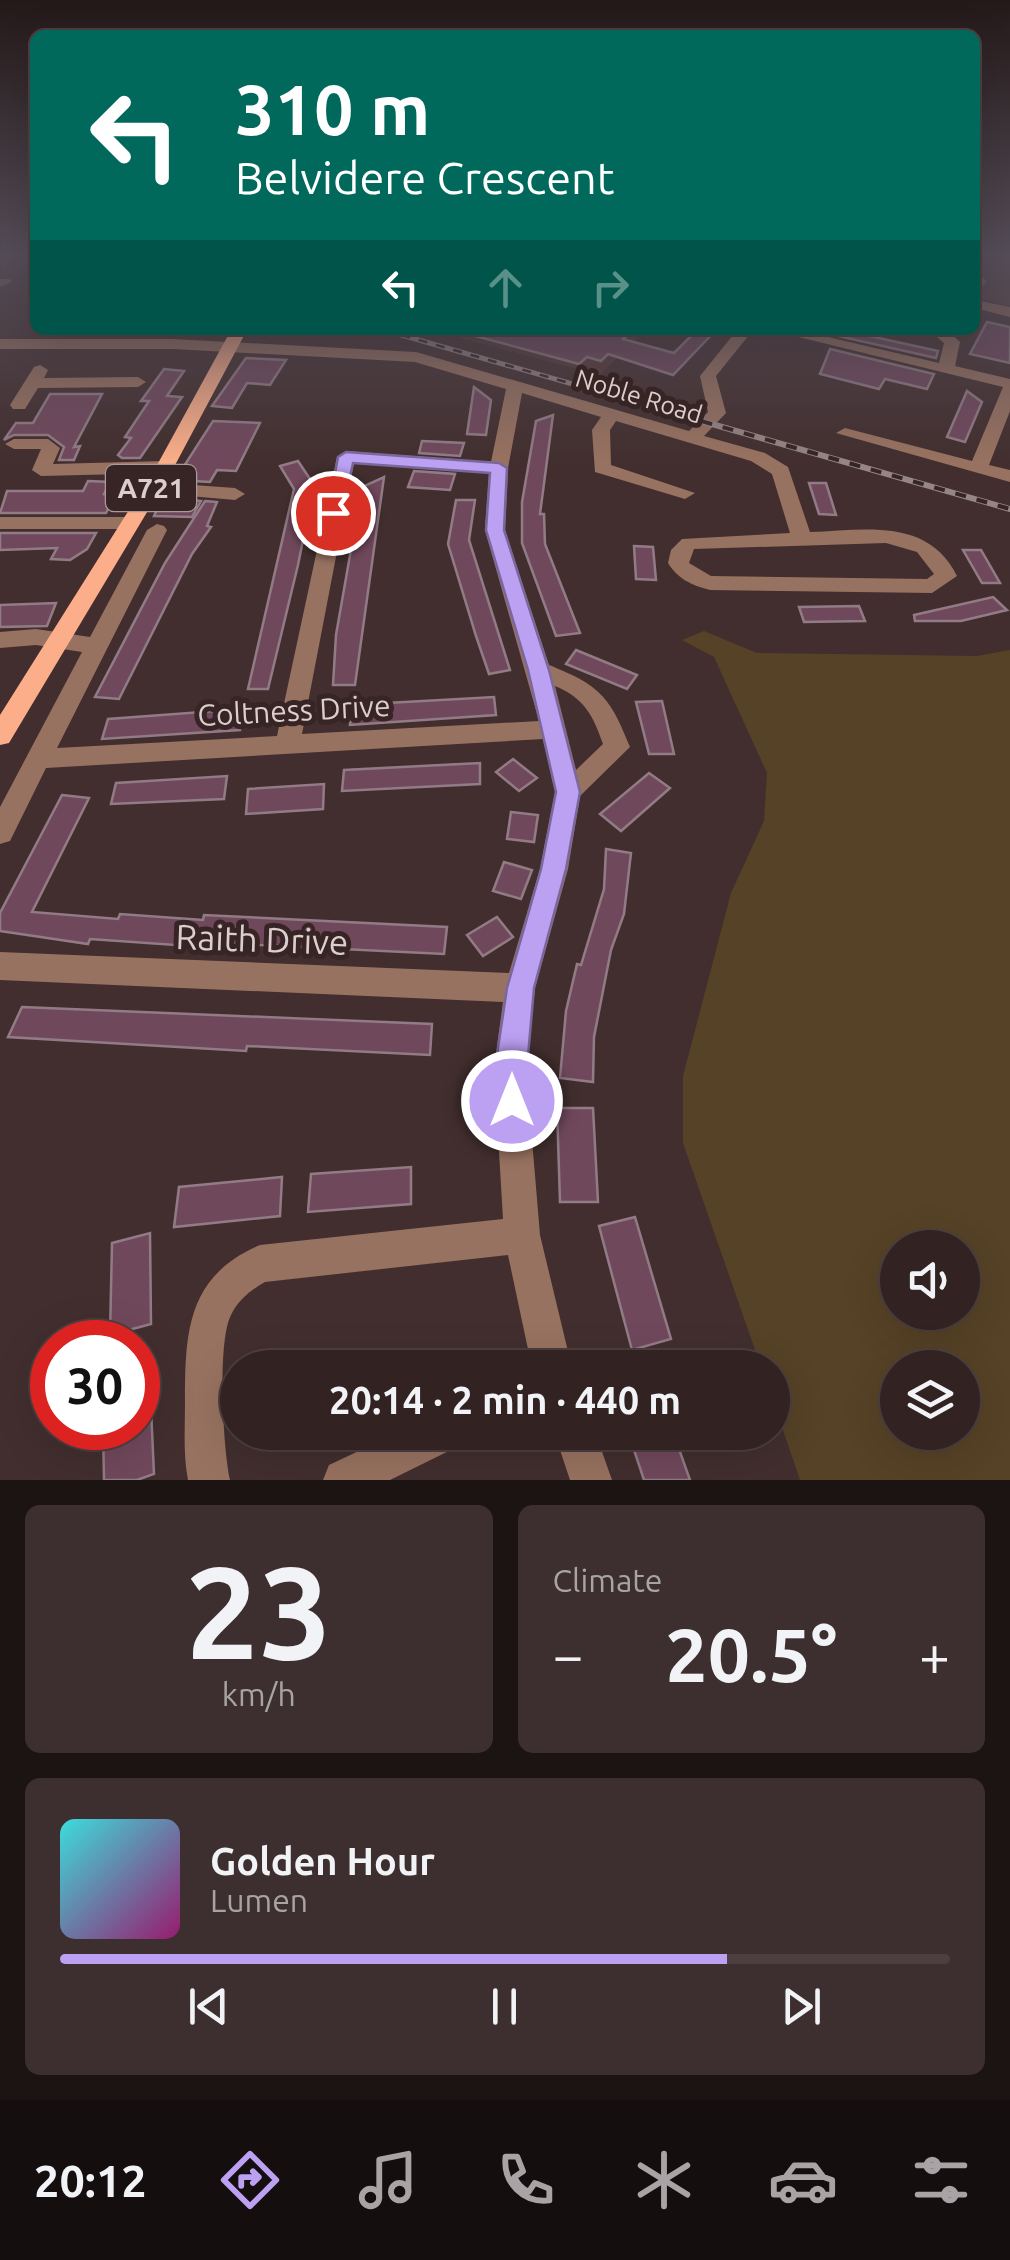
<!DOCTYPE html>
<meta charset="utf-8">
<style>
:root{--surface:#322222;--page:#3d2f2f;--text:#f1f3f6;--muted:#a8a4a5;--line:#4d3f40;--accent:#bca0f2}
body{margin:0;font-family:Ubuntu,sans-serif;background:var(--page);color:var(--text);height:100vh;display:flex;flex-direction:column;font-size:38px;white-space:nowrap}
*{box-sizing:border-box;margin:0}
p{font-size:32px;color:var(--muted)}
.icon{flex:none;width:55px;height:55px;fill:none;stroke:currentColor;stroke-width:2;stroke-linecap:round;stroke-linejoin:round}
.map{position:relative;height:1480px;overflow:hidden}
.details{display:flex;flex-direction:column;gap:25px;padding:25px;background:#1c1313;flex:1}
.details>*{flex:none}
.banner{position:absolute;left:30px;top:30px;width:950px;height:305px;border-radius:15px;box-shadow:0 10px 40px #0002,0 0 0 2px var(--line);background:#00695c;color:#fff;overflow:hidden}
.buttons{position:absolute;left:880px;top:1230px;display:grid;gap:20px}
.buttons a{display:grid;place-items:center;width:100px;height:100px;border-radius:50%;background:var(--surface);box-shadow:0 10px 40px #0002,0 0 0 2px var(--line);font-size:50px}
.speed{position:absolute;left:30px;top:1320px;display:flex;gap:20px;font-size:50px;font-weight:700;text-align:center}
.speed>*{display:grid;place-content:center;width:130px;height:130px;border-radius:50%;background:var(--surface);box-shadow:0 10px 40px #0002,0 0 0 2px var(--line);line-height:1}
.speed .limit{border:15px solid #d22;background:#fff;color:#111}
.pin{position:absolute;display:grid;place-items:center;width:85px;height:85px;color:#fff;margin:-42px;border:5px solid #fff;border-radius:50%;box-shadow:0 2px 10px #0007}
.me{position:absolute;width:110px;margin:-55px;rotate:0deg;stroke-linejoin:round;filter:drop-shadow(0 0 8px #0008)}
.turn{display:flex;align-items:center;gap:35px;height:210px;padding:0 40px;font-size:45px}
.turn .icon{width:130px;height:130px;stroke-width:2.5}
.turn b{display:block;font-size:70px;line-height:85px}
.lanes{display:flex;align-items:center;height:95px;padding:0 40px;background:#0003;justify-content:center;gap:50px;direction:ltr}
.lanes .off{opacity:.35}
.big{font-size:75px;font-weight:700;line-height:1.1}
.details .widget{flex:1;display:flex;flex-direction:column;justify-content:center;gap:15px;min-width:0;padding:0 35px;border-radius:15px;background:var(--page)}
.details .dial{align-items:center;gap:0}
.dial b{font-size:130px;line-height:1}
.song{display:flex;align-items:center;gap:30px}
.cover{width:120px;height:120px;border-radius:15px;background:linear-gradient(135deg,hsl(180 70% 55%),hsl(320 70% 35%))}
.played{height:10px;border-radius:5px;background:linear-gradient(90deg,var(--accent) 75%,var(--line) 75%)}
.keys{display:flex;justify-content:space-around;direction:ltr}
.heat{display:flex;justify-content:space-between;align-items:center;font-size:55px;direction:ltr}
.details .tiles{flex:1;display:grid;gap:25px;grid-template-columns:1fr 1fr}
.widget:last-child{grid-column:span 2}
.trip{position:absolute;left:220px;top:1350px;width:570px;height:100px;border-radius:50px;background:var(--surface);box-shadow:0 10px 40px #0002,0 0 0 2px var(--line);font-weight:700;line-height:100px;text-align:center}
.tab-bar{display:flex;height:160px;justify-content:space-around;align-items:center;background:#140e0e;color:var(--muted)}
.tab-bar .icon{width:70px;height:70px}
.tab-bar .on{color:var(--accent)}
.tab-bar b{font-size:45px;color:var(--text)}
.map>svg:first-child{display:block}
</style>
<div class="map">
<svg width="1010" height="1480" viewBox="0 0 1010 1480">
<rect width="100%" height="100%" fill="#422e2e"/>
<g fill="#523737">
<path d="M 975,255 L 1010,255 L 1010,306 L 975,298 Z"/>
<path d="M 430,330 L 646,330 L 600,375 Z"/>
</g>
<path fill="#564226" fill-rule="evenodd" d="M 704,631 L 757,653 L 977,656 L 1010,650 L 1010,1480 L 800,1480 L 773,1401 L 772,1368 L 761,1367 L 683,1143 L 683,1076 L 731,893 L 764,821 L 767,773 L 714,657 L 682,640 ZM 898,1248 L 962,1248 L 962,1312 L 898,1312 ZM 898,1368 L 962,1368 L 962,1432 L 898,1432 Z"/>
<g fill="#70485c" stroke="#917c85" stroke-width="2.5">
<path d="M 987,322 L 1010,327 L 1010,363 L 970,354 Z"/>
<path d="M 473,330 L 632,330 L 623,339 L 674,353 L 697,330 L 716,330 L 673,375 L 608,354 L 601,361 L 587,357 L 579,364 L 472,335 Z"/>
<path d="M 842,330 L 938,351 L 936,358 L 838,336 Z"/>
<path d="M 830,349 L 934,374 L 927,389 L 885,379 L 879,389 L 820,374 Z"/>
<path d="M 246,358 L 286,360 L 270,385 L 247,383 L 232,408 L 212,406 Z"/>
<path d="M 164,369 L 184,371 L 167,396 L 182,397 L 140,458 L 122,458 L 118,455 L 131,438 L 125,437 L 149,401 L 141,401 Z"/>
<path d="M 474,387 L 491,400 L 486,435 L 467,434 Z"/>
<path d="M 967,391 L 982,402 L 965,442 L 947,437 Z"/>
<path d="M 50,394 L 102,394 L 74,447 L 80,446 L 74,460 L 59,460 L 64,447 L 48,435 L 14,435 L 4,440 L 16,423 L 33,423 Z"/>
<path d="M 553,415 L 540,514 L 544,514 L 545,544 L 580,633 L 556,636 L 522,543 L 522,502 L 536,421 Z"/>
<path d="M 213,421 L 260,423 L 236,471 L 217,470 L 210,482 L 175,480 Z"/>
<path d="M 422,441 L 464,443 L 460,456 L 419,453 Z"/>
<path d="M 298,461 L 314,485 L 298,565 L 268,689 L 248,689 L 294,489 L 280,466 Z"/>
<path d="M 414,471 L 455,474 L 450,490 L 408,487 Z"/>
<path d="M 384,477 L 355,685 L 333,685 L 336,635 L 362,487 Z"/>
<path d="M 88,481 L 110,482 L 104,494 L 116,494 L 106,513 L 0,513 L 7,491 L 83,491 Z"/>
<path d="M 809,483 L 826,483 L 836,515 L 819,514 Z"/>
<path d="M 163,497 L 201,501 L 192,517 L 154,516 Z"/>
<path d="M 456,500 L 475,500 L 469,540 L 510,670 L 489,674 L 476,636 L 448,544 Z"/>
<path d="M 205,501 L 217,502 L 207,526 L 211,527 L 192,554 L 119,699 L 95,697 L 165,563 Z"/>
<path d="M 0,533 L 96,533 L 87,549 L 70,560 L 51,559 L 57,548 L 0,550 Z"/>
<path d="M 634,546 L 653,547 L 656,580 L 636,579 Z"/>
<path d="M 963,550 L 981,550 L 1000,583 L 982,583 Z"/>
<path d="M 993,597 L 1007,610 L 961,621 L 915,621 L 914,615 Z"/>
<path d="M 56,603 L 47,626 L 0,627 L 0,605 Z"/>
<path d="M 859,606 L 865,621 L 804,622 L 799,607 Z"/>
<path d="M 576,650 L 637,675 L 627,689 L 566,664 Z"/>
<path d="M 494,697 L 496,715 L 350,725 L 351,705 Z"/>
<path d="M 662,701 L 674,754 L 649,754 L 636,702 Z"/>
<path d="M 242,709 L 240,730 L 102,739 L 108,719 Z"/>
<path d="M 513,759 L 537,778 L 519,791 L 496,772 Z"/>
<path d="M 480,763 L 480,784 L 342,791 L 344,770 Z"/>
<path d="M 649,773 L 670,788 L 621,831 L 600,814 Z"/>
<path d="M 227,776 L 224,799 L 111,804 L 116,783 Z"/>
<path d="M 324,784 L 323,809 L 246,814 L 248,789 Z"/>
<path d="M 62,795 L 89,798 L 32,912 L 118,919 L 120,914 L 203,920 L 204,915 L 447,927 L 444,954 L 176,941 L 175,945 L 90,939 L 88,944 L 0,931 L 0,913 Z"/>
<path d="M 511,812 L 538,815 L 534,842 L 507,839 Z"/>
<path d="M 606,849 L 631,853 L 624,914 L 611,950 L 594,1037 L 593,1082 L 560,1078 L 566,1011 L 577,964 L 581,965 L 604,889 Z"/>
<path d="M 504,862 L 532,870 L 521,899 L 493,891 Z"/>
<path d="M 497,917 L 513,937 L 483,956 L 467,935 Z"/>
<path d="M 22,1007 L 432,1024 L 430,1055 L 247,1046 L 246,1051 L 8,1037 Z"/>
<path d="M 557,1108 L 593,1108 L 598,1202 L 560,1202 Z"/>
<path d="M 411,1167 L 411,1204 L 308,1212 L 311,1174 Z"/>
<path d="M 282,1177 L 280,1216 L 174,1227 L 179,1187 Z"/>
<path d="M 635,1217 L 671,1339 L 632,1350 L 599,1226 Z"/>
<path d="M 150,1233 L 151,1324 L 110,1335 L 112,1243 Z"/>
<path d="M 138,1387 L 150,1387 L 154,1474 L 137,1480 L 104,1480 L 103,1428 L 138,1428 Z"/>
<path d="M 628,1432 L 673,1432 L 690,1480 L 644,1480 Z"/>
</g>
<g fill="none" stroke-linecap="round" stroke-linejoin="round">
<g fill="#987260" fill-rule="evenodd">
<path d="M 975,272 L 987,281 L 975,294 Z"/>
<path d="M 0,279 L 10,279 L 12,282 L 0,287 Z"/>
<path d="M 975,300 L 1010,307 L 1010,317 L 975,308 Z"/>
<path d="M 737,330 L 753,330 L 716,376 L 726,413 L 704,436 L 765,453 L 788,467 L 810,532 C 865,530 928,517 957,576 L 932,593 L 710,590 C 691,585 678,579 668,563 L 671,550 L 682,539 L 790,533 L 772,474 L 751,461 L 616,421 L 610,430 L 611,465 L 695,493 L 685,499 L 595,472 L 592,430 L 601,417 L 522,393 L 508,468 L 505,530 L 549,665 C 599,685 610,696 630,747 L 580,796 L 568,869 L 535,988 L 526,1068 L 540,1235 L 572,1368 L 532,1368 L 508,1255 L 265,1282 C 251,1290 238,1300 231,1315 C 217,1342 223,1448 230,1480 L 188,1480 C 183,1454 185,1428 185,1402 C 185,1332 187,1276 260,1245 L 503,1219 L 494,1068 L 503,1002 L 0,980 L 0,952 L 509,973 L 540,869 L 555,792 L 543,739 L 46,768 L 10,841 L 0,844 L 0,807 L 82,652 L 36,645 L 0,648 L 0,632 L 36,629 L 90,637 L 147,530 L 157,524 L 164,526 L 167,530 L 57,748 L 277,736 L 337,457 L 346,451 L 491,462 L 506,389 L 415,362 L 173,349 L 0,349 L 0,339 L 173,339 L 416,352 L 689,431 L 708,412 L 700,376 ZM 354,463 L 489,473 L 485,530 L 539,721 L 302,734 ZM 886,543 L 917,552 L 934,574 L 927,579 L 711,576 L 689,563 L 694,549 ZM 555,686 C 584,698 593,715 603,744 L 576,770 Z"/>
<path d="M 770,330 L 798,330 L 939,363 L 944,343 L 929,330 L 947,330 L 960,342 L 955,366 L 1010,379 L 1010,411 L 989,465 L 1010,470 L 1010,482 L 836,433 L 845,428 L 972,461 L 1003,387 Z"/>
<path d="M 40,365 L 48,370 L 44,378 L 138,377 L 146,382 L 138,387 L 38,388 L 25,409 L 13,409 L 10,405 L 34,367 Z"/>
<path d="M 48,439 L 60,448 L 53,464 L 165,461 L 174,467 L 165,473 L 41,476 L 32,470 L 41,449 L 14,449 L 5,444 L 14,439 Z"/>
<path d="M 151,482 L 235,488 L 245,494 L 235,500 L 144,492 L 141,488 Z"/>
<path d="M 0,517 L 129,517 L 139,523 L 129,529 L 0,529 Z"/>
<path d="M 399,1432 L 465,1432 L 459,1446 L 390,1480 L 323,1480 L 329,1465 Z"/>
<path d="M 554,1432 L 595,1432 L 612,1480 L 570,1480 Z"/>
</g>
<path fill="#fbae89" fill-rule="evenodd" d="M 231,330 L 247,330 L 174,467 L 9,743 L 0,745 L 0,715 L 156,467 Z"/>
<defs>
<path id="rail-far1" d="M 384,330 L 646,405"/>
<path id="rail" d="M 638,403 L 1010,509"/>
</defs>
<use href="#rail-far1" stroke="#958585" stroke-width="5"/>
<use href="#rail" stroke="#958585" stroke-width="6"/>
<use href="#rail-far1" stroke="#372424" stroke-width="2.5" stroke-dasharray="9" stroke-linecap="butt"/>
<use href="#rail" stroke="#372424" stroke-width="4" stroke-dasharray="11" stroke-linecap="butt"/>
</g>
<linearGradient id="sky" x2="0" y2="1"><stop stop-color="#241919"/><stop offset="0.55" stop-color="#544c57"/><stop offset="1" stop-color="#544c57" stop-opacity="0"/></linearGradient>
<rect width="1010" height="462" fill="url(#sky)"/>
<path fill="#bca0f2" stroke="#7a689d" stroke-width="2.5" d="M 346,452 L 499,463 L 507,468 L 504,530 L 549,670 L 580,792 L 566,869 L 534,988 L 523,1112 L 512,1116 L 502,1112 L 495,1068 L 507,988 L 541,869 L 556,792 L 528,670 L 486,530 L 490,473 L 353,463 L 342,513 L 327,517 L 338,457 Z"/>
<g text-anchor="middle" stroke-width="10" stroke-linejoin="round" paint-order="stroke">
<g font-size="25" fill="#dccece" stroke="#372424">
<text transform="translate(639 396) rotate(17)" y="9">Noble Road</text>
</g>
<rect fill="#372424" stroke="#aa9b9b" stroke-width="2.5" x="106" y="465" width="90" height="46" rx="8"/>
<g font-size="28" font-weight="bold" fill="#dccece">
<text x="151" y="498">A721</text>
</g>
<g font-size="30" fill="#dccece" stroke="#372424">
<text transform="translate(294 711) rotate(-3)" y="10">Coltness Drive</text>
</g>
<g font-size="35" fill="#dccece" stroke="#372424">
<text transform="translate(262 940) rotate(2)" y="12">Raith Drive</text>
</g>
</g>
</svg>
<div class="buttons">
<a><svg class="icon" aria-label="sound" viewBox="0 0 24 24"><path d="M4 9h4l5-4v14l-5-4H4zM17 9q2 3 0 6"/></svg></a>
<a><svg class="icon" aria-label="layers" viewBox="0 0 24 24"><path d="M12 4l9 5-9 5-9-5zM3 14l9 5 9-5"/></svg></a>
</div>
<div class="speed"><div class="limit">30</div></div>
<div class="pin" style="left:333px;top:513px;background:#d93025"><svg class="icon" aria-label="arrive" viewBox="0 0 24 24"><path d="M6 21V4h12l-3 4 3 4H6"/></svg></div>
<svg class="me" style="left:512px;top:1101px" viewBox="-20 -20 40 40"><circle r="17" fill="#bca0f2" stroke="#fff" stroke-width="3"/><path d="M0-11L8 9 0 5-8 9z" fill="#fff"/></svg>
<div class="trip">20:14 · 2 min · 440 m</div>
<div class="banner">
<div class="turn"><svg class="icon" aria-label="left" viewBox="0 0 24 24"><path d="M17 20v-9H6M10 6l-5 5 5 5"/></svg><div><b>310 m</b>Belvidere Crescent</div></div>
<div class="lanes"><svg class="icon" aria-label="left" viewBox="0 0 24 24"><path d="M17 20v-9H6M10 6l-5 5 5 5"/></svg><svg class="icon off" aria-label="ahead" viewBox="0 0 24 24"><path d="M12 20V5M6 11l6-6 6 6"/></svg><svg class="icon off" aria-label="right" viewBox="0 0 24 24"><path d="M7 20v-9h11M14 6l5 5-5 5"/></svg></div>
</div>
</div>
<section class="details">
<div class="tiles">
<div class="widget dial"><b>23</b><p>km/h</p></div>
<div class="widget"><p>Climate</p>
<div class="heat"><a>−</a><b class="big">20.5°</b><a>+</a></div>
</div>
<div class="widget">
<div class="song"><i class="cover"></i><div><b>Golden Hour</b><p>Lumen</p></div></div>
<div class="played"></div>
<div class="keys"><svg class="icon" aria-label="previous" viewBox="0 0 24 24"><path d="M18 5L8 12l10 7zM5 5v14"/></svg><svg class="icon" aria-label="pause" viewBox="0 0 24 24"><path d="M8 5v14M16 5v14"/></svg><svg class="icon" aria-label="next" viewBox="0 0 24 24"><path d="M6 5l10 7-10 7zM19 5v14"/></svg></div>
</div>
</div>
</section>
<nav class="tab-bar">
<b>20:12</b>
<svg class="icon on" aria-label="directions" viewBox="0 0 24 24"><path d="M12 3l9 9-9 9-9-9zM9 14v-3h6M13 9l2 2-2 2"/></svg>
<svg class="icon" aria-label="music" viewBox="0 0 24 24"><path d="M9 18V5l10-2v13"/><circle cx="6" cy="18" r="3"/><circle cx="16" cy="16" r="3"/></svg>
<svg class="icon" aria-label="phone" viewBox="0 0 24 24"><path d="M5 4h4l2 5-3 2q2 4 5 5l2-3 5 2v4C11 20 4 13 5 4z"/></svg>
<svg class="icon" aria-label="climate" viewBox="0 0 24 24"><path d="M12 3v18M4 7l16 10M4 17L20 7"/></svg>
<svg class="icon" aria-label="car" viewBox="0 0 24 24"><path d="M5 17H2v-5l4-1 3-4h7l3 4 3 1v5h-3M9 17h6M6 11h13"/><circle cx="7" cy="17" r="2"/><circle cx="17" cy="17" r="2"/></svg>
<svg class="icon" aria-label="filters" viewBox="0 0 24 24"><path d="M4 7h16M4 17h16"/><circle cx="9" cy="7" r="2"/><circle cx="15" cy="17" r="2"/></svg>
</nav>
